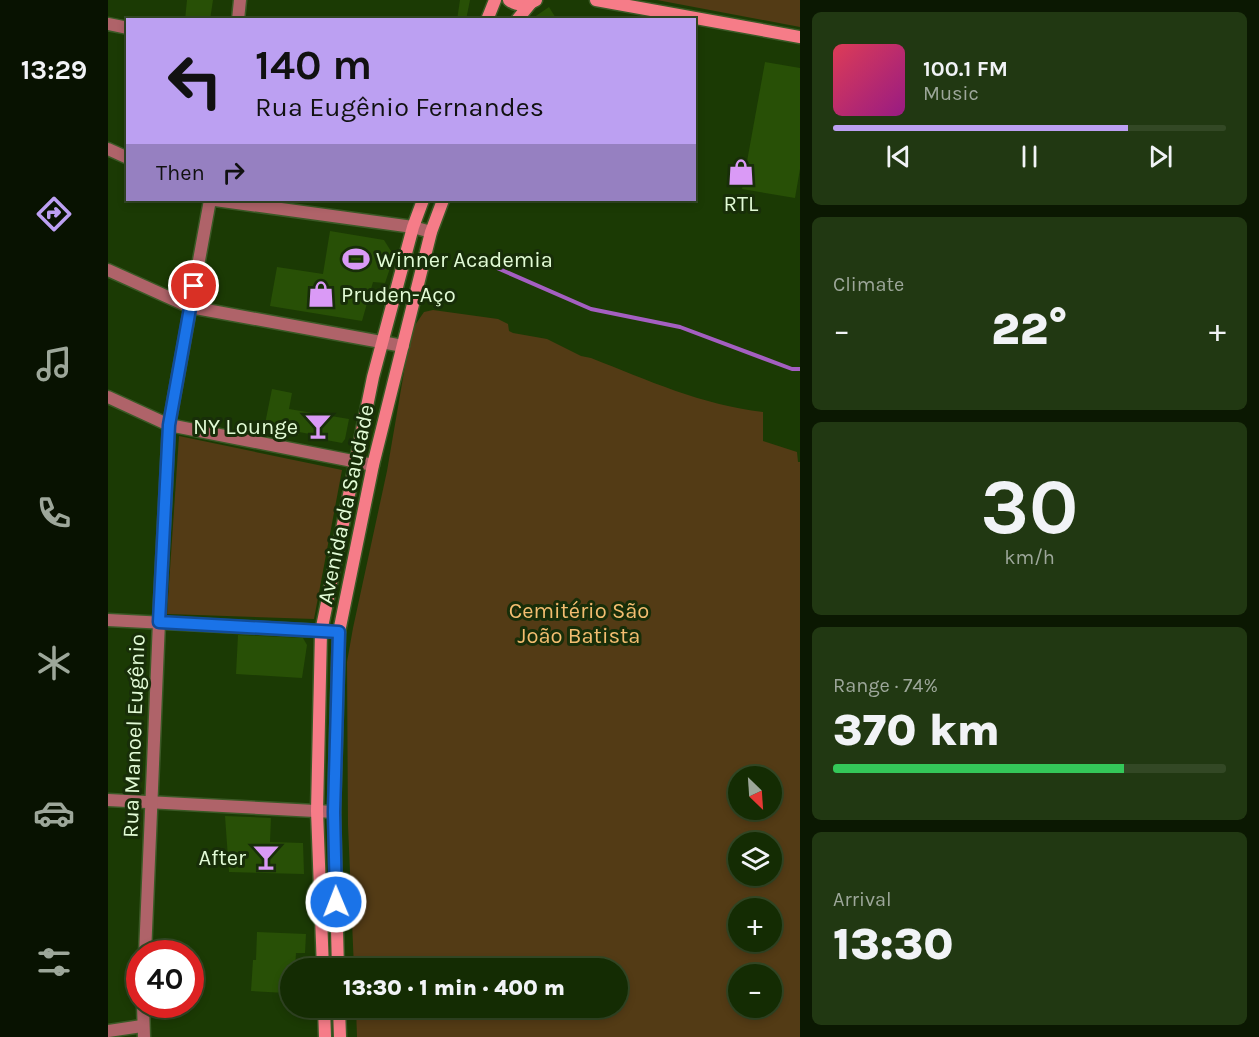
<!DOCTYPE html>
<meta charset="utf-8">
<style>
:root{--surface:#142c03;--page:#213812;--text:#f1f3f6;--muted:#9da79a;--line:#334825;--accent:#bca0f2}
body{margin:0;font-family:Karla,sans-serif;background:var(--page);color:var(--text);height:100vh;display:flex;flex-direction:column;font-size:22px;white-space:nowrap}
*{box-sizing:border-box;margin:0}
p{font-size:20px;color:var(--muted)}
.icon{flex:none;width:33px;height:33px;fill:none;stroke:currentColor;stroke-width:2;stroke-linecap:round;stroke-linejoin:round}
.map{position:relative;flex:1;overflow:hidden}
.details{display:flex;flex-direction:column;gap:12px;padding:12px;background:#0b1802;width:459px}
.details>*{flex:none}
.banner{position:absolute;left:18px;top:18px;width:570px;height:183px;border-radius:0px;box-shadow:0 3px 9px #0003,0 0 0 2px var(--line);background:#bca0f2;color:#111;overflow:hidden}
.needle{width:39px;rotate:155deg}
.tools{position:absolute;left:620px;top:766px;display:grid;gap:12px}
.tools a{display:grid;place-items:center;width:54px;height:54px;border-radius:50%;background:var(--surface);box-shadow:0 3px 9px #0003,0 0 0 2px var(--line);font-size:30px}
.speed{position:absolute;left:18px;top:940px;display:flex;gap:12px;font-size:30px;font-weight:700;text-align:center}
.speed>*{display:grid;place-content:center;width:78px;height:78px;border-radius:50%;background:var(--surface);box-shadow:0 3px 9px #0003,0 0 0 2px var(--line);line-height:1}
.speed .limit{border:9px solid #d22;background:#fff;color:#111}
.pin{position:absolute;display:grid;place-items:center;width:51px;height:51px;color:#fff;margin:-26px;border:3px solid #fff;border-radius:50%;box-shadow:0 2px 6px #0007}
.me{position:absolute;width:66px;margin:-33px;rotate:359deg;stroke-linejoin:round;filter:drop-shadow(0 0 4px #0008)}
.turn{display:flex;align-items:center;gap:21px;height:126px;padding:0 30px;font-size:27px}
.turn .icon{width:78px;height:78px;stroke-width:2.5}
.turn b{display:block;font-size:42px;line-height:51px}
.then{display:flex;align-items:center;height:57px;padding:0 30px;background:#0003;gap:12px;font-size:22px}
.big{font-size:45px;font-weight:800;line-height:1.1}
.details .widget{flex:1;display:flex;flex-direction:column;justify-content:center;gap:9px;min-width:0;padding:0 21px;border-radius:9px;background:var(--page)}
.details .dial{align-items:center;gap:0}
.dial b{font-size:78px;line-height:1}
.song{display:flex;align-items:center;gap:18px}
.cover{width:72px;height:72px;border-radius:9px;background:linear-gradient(135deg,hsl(350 70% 55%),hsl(310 70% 35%))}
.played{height:6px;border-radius:3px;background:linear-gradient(90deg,var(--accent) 75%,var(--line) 75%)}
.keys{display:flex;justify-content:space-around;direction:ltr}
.heat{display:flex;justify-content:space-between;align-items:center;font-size:33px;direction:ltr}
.charge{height:9px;border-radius:4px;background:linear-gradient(90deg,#34c759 74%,var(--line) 0)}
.trip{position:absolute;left:172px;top:958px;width:348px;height:60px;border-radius:30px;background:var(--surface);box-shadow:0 3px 9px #0003,0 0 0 2px var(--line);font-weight:800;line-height:60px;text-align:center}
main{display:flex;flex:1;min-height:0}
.menu{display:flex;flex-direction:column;width:108px;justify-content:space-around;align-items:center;background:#081201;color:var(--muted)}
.menu .icon{width:42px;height:42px}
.menu .active{color:var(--accent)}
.menu b{font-size:27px;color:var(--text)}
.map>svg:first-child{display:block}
</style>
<main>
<nav class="menu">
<b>13:29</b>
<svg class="icon active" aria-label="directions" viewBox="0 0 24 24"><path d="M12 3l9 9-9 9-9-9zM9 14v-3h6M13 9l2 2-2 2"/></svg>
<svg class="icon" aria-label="music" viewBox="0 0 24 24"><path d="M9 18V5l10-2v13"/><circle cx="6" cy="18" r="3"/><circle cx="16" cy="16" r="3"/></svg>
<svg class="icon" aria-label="phone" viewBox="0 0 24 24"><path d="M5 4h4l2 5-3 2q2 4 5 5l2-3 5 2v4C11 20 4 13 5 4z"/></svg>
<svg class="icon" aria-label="climate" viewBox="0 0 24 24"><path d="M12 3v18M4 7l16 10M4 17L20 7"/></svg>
<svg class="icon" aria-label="car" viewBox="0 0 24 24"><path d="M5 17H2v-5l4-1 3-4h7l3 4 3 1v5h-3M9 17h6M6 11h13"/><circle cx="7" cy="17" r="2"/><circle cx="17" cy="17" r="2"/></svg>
<svg class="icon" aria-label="filters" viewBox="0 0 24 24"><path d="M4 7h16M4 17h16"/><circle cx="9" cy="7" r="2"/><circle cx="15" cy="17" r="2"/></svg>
</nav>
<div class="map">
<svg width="692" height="1037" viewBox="0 0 692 1037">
<rect width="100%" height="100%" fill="#1b3a04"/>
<g fill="#533b15" fill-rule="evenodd">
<path d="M 549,0 L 692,0 L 692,27 Z"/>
<path d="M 325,310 L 390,319 L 400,324 L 401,331 L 405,333 L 439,339 L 473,356 L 483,358 C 539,380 594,405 655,412 L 655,441 L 689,452 L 690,462 L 692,462 L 692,1037 L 249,1037 L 248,1008 L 510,1008 L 510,969 L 246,969 L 240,825 L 239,662 L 245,628 L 279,471 L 303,331 L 316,312 ZM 630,777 L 663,777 L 663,810 L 630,810 ZM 630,843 L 663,843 L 663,876 L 630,876 ZM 630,909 L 663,909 L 663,942 L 630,942 ZM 630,975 L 663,975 L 663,1008 L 630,1008 Z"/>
<path d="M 71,436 L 234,470 L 206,619 L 59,614 Z"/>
</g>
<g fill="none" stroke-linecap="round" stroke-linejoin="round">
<path stroke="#a45fc1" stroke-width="4" d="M 373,261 L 483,309 L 572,327 L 684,369 L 692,369"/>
</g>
<g fill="#285006">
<path d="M 79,0 L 105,0 L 102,20 L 77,20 Z"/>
<path d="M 352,0 L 362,0 L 358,20 L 349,20 Z"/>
<path d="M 441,7 L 449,20 L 422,20 Z"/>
<path d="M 657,62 L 692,68 L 692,169 L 687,198 L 634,189 Z"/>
<path d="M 222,231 L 276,240 L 286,256 L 277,283 L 265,282 L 254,321 L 162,306 L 169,267 L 215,274 Z"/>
<path d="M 164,389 L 184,393 L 181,409 L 241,419 L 237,439 L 234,443 L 218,440 L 218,437 L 191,432 L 191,435 L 179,433 L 180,429 L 157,424 Z"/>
<path d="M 130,635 L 195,638 L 199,645 L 194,678 L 128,674 Z"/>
<path d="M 117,816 L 163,818 L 162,842 L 195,843 L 196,874 L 121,872 Z"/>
<path d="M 149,932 L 198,934 L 197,953 L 188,953 L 187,969 L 183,969 L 183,990 L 178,990 L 178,993 L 143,991 L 145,960 L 148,960 Z"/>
</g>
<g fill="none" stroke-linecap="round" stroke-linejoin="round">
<defs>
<g id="street">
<path d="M 130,20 L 132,0"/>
<path d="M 0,24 L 20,28"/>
<path d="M 0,149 L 20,158"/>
<path d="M 107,200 L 305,227 L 323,232"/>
<path d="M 0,270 L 82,307 L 295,346"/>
<path d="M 0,397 L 61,425 L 265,465"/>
<path d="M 0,620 L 231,632"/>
<path d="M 0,800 L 226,812"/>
<path d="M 37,954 L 51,622 L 61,425 L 102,200"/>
<path d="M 35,1005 L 36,1037"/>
<path d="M 0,1031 L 34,1026"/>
</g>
<g id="secondary">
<path d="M 401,0 C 410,7 418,6 428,0"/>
<path d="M 488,0 L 692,37"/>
<path d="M 379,20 L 387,0"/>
<path d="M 409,20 L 422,4"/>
<path d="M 215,969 L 209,811 L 213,632 L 265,377 L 305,227 L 315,200"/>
<path d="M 230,969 L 226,812 L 231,632 L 265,465 L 323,232 L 335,200"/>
<path d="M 216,1008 L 217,1037"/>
<path d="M 231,1008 L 232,1037"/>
</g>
</defs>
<use href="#street" stroke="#3b5926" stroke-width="15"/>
<use href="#secondary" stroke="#3b5926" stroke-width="15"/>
<use href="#street" stroke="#af6369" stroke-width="12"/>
<use href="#secondary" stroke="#f67c88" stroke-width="12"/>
</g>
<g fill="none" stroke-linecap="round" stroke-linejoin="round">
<defs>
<path id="route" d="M 86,286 L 61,425 L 51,622 L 231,632 L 226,812 L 228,902"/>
</defs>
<use href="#route" stroke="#114b97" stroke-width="15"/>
<use href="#route" stroke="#1a73e8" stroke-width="10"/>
</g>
<defs>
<symbol id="shop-bare" viewBox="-9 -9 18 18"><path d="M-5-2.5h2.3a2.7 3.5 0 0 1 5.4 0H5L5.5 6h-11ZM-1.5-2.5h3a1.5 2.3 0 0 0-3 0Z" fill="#da9af6" stroke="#182e09" stroke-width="2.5" paint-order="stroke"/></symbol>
<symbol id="stadium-bare" viewBox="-9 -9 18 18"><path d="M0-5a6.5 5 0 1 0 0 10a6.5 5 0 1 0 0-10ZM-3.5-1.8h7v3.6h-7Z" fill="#da9af6" stroke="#182e09" stroke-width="2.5" paint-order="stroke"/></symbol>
<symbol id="bar-bare" viewBox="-9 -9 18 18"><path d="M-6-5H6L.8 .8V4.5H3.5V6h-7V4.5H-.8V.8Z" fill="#da9af6" stroke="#182e09" stroke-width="2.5" paint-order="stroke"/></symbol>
</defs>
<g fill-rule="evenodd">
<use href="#shop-bare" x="614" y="153" width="38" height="38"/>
<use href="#stadium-bare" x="229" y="240" width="38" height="38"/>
<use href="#shop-bare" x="194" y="275" width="38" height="38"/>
<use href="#bar-bare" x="191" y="407" width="38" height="38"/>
<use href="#bar-bare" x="139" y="838" width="38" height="38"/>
</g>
<g text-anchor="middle" stroke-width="6" stroke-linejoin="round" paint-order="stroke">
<g font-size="22" fill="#e2fbd6" stroke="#182e09" text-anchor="start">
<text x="633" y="211" text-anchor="middle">RTL</text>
<text x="268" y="267">Winner Academia</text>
<text x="233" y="302">Pruden-Aço</text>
<text x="190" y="434" text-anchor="end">NY Lounge</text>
<text x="138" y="865" text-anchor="end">After</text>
</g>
<g font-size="22" fill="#e2fbd6" stroke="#182e09">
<text transform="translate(237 504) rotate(-78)" y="8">Avenida da Saudade</text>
<text transform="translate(25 736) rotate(-88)" y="8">Rua Manoel Eugênio</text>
</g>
<g font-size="22" fill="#f3bd70" stroke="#182e09">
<text x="471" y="618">Cemitério São<tspan x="471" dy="25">João Batista</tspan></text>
</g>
</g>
</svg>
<div class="tools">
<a><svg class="needle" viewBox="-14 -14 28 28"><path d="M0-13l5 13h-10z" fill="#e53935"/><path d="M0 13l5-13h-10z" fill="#9da79a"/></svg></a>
<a><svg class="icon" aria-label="layers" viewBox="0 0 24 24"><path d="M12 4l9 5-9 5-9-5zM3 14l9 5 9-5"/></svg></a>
<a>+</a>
<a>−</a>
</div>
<div class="speed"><div class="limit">40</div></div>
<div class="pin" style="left:86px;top:286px;background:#d93025"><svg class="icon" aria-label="arrive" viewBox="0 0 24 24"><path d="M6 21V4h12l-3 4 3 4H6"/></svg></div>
<svg class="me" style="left:228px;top:902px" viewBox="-20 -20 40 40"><circle r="17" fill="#1a73e8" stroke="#fff" stroke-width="3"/><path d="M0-11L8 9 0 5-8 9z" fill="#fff"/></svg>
<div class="trip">13:30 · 1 min · 400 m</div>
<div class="banner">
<div class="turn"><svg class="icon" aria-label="left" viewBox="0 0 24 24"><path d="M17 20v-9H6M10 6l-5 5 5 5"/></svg><div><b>140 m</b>Rua Eugênio Fernandes</div></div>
<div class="then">Then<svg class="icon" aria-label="right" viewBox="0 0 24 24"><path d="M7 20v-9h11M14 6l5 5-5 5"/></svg></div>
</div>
</div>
<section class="details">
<div class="widget">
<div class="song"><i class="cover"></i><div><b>100.1 FM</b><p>Music</p></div></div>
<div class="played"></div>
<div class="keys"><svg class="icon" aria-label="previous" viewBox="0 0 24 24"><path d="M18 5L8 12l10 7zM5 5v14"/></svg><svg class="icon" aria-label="pause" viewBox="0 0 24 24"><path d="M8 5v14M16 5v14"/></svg><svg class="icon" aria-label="next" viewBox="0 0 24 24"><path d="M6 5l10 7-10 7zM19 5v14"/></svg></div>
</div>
<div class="widget"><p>Climate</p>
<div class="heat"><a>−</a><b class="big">22°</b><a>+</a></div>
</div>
<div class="widget dial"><b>30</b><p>km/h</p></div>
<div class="widget"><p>Range · 74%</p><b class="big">370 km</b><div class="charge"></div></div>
<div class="widget"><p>Arrival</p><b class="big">13:30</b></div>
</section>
</main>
